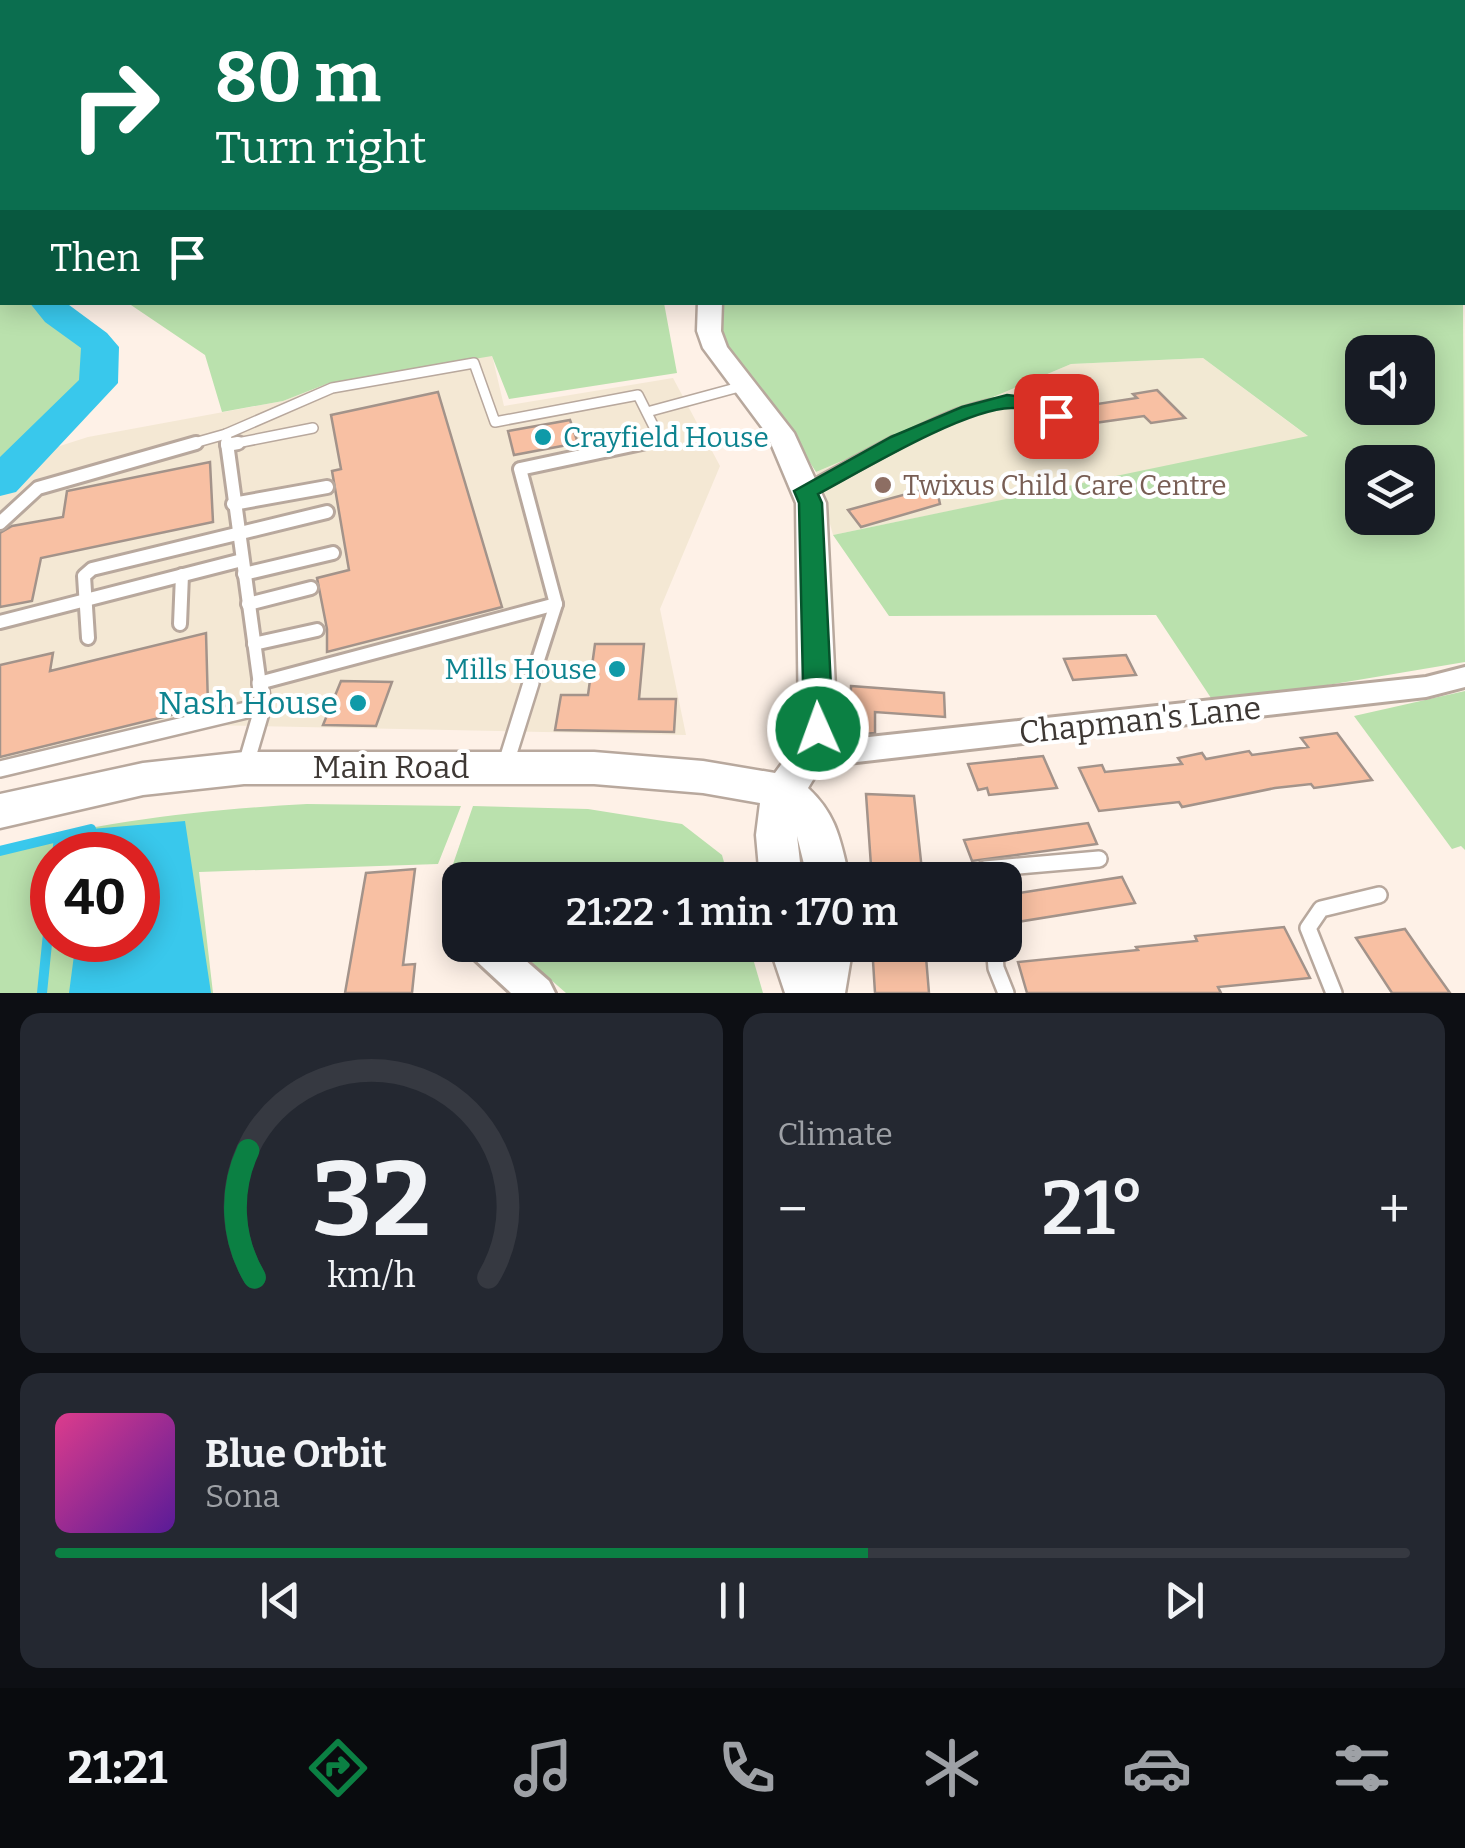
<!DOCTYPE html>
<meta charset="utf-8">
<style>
:root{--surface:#171b24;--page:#242831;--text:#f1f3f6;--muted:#9ea1a6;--line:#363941;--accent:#0b8043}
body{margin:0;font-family:Bitter,serif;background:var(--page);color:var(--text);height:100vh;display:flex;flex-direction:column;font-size:38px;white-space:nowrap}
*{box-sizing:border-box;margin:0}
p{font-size:32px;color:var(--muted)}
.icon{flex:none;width:55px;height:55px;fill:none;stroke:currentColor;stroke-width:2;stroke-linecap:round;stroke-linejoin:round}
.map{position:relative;height:993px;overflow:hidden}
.panel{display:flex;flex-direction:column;gap:20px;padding:20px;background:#0d0f14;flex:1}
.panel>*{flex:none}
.banner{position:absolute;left:0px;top:0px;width:1465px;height:305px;box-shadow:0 5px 25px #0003;background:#0b6e4f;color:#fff;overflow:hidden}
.tools{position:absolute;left:1345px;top:335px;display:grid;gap:20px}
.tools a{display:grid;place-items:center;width:90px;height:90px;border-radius:20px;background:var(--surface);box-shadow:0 5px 25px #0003;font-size:50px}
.speed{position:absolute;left:30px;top:832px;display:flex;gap:20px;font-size:50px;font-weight:700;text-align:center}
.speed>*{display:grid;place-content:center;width:130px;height:130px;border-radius:50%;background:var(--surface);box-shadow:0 5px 25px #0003;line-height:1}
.speed .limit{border:15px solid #d22;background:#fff;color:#111}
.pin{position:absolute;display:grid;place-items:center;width:85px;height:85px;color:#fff;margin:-42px;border-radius:20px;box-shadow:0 5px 15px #0006}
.me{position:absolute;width:110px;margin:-55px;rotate:358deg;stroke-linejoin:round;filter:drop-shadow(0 0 8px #0008)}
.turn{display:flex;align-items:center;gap:35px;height:210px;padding:0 50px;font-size:45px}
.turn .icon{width:130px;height:130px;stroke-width:2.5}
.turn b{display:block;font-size:70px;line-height:85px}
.then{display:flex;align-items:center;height:95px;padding:0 50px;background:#0003;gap:20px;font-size:38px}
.big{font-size:75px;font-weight:600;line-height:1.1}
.panel .widget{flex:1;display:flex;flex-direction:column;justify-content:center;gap:15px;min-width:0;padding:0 35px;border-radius:20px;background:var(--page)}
.panel .dial{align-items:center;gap:0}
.dial svg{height:260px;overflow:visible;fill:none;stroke:var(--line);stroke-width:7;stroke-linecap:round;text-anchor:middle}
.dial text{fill:var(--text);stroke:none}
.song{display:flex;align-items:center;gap:30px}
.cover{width:120px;height:120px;border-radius:15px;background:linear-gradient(135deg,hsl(330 70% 55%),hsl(270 70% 35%))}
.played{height:10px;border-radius:5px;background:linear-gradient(90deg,var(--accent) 60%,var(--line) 60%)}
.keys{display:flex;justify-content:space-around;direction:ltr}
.heat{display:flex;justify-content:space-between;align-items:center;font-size:55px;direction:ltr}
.panel .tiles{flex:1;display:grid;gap:20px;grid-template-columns:1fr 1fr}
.widget:last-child{grid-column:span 2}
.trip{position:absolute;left:442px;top:862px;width:580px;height:100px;border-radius:20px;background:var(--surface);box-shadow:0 5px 25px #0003;font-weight:600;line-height:100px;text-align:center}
.tabs{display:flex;height:160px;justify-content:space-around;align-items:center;background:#090b0e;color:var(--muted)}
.tabs .icon{width:70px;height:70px}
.tabs .current{color:var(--accent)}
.tabs b{font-size:45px;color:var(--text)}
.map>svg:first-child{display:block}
</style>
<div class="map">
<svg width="1465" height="993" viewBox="0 0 1465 993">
<rect width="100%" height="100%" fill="#fef1e7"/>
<path fill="#f4e8d4" d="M 492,355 L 504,406 L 673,378 L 720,466 L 660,609 L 686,735 L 205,725 L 0,773 L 0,491 L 38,453 L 88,437 L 283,401 L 329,383 Z"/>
<path fill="#f2e9d3" d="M 1203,358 L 1309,437 L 833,535 L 816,472 L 1071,364 Z"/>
<g fill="#bae1ad" fill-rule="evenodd">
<path d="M 1465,0 L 1465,107 L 1462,2 L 521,1 Z"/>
<path d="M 0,224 L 2,302 L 40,303 C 61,335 101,329 89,379 L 0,472 Z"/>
<path d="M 711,302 L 1463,302 L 1465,662 L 1215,704 L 1156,615 L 889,616 L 833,535 L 1308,436 L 1203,358 L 1071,364 L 816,472 L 788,429 L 717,348 ZM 1362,352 L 1418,352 L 1418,408 L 1362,408 ZM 1362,462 L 1418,462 L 1418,518 L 1362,518 Z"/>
<path d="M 128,303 L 664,303 L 677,373 L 509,399 L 492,356 L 329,383 L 283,401 L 222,412 L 205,355 Z"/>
<path d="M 1465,691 L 1465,850 L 1461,846 L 1452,849 L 1354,716 Z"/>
<path d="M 307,804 L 461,806 L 438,864 L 199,872 L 213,993 L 0,993 L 0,848 C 106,821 198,810 307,804 ZM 52,855 L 138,855 L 138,940 L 52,940 Z"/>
<path d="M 473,806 L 588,809 L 682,824 L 722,855 L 729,880 L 460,882 L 452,867 Z"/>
<path d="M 511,945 L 749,945 L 763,993 L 566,993 Z"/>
</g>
<path fill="#39c8ec" d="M 185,821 L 211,993 L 69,993 L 76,940 L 138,940 L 138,855 L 87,855 L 91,829 Z"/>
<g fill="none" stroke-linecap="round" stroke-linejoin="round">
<g stroke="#39c8ec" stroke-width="10">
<path d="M 0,851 L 91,829"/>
<path d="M 57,855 L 59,837"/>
<path d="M 42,993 L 52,894"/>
</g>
<g fill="#39c8ec" fill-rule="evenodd">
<rect x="0" y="207" width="2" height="20"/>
<path d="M 29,302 L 65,302 L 107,333 L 119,347 L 118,383 L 16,492 L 0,496 L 0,457 L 79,380 L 81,348 L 45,322 Z"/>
</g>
</g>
<g fill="#f8c0a3" stroke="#a3938a" stroke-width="2.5">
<path d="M 1157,390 L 1185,418 L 1151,423 L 1144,416 L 1087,424 L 1084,406 L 1137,398 L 1133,394 Z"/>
<path d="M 438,392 L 502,607 L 327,652 L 327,629 L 317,578 L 349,570 L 332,471 L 341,469 L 331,415 Z"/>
<path d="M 570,420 L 578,443 L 514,455 L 508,431 Z"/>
<path d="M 210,462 L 213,522 L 41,558 L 32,601 L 0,607 L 0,533 L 12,526 L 63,517 L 67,491 Z"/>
<path d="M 936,486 L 940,504 L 861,527 L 848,510 Z"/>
<path d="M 206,633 L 208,706 L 0,757 L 0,665 L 53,653 L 50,671 Z"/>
<path d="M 595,644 L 644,644 L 639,699 L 676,699 L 674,732 L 555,730 L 561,695 L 588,695 Z"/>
<path d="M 1126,655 L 1136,675 L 1073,680 L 1064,659 Z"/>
<path d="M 341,681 L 392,682 L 376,726 L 323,725 Z"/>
<path d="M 851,686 L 944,693 L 945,717 L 875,712 L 875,733 L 850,735 Z"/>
<path d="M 1337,733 L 1372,780 L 1314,788 L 1311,784 L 1275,788 L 1182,807 L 1179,802 L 1099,811 L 1079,768 L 1102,765 L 1105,772 L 1182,764 L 1178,758 L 1202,753 L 1206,759 L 1249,751 L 1252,755 L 1308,747 L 1301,738 Z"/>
<path d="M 1043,756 L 1057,788 L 989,795 L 987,788 L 978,790 L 968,764 Z"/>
<path d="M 866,794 L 914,796 L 923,880 L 872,880 Z"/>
<path d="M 1088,823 L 1097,844 L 972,861 L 964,840 Z"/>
<path d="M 415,869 L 403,965 L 415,964 L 412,993 L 345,993 L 366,873 Z"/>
<path d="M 1122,877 L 1135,903 L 1017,922 L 1006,895 Z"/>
<path d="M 1284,927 L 1310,978 L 1218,987 L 1221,993 L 1027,993 L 1018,962 L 1138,950 L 1136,947 L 1197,941 L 1195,936 Z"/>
<path d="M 1405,929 L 1425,958 L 1450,993 L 1392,993 L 1356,938 Z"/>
<path d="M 872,945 L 925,945 L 929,993 L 875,993 Z"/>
</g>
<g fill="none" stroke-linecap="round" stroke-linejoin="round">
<defs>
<path id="lane-far3" d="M 1040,2 L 1047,0"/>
<g id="lane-far2">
<path d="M 647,412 L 743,386"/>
<path d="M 226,434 L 332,388 L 474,363 L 495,422 L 638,395 L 660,439 L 631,445"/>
<path d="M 187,445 L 226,434 L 228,445"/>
<path d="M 227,445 L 313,428"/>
<path d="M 889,445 C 928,426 979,397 1024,402 C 1041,404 1059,416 1075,423"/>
</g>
<g id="lane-far1">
<path d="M 227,443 L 260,685"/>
<path d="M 227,445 L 238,443"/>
<path d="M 806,491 L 895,443"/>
<path d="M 233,504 L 327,487"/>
<path d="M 0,523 L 38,488 L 196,443"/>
<path d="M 244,574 L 333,553"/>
<path d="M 248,604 L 311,588"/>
<path d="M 0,622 L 242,560"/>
<path d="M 180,624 L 182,575"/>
<path d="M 88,638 L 84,576 L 92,569 L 327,512"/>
<path d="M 254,644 L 317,630"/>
<path d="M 259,683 L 556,604"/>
<path d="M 530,685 L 556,604 L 520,469 L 642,443"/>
</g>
<g id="lane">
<path d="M 506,763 L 531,683"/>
<path d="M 246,764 L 263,706 L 260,683"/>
<path d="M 0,769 L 263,706"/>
<path d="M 986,880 L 985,869 L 1099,859"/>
<path d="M 994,945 L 996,968 L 1006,993"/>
<path d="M 1334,993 L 1308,928 L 1321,909 L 1379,895"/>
</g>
<g id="street">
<path d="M 1465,667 L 1465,687 L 1426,697 L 813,767 L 803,763 L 798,755 L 803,747 L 813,743 L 1426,677 Z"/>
<path d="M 466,945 L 508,945 L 549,981 L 555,993 L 511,993 L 471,956 Z"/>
</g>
<g id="secondary">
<path d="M 512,0 L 526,0 L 526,2 L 513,2 Z"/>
<path d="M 698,302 L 722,302 L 721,331 L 727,347 L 794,433 L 826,503 L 837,729 L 831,750 L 808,788 C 838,816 840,841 850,880 L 808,880 L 797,836 L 802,880 L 760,880 L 756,835 L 760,803 L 703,793 L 594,784 L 244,784 L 143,795 L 0,828 L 0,794 L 143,763 L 244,752 L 594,752 L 703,761 L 775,773 L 794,747 L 799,729 L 796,503 L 767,434 L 703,348 L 697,331 Z"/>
<path d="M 769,945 L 853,945 L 845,993 L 785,993 Z"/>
</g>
</defs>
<use href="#lane-far3" stroke="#b8a89d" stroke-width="9"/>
<use href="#lane-far2" stroke="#b8a89d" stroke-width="12"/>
<use href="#lane-far1" stroke="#b8a89d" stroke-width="18"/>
<use href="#lane" stroke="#b8a89d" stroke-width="20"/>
<use href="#street" stroke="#b8a89d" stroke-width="6"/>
<use href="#secondary" stroke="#b8a89d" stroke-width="5"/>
<use href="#lane-far3" stroke="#fff" stroke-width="6"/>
<use href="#lane-far2" stroke="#fff" stroke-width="9"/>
<use href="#lane-far1" stroke="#fff" stroke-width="12"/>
<use href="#lane" stroke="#fff" stroke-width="15"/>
<use href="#street" fill="#fff" fill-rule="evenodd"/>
<use href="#secondary" fill="#fff" fill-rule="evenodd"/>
</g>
<path fill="#0b8043" stroke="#07532c" stroke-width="2.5" d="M 1007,395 L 1035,398 L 1066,416 L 1056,422 C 1040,418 1028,407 1011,408 C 964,409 863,470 818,494 L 822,503 L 833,729 L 828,737 L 818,740 L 808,737 L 804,729 L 799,503 L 794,491 L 891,437 L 962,407 Z"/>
<g fill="#0f9aa8" stroke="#fff" stroke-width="4">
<circle cx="543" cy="437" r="10"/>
<circle cx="617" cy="669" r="10"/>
<circle cx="358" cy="703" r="10"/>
</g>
<circle fill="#8d6e63" stroke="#fff" stroke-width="4" cx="883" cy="485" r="10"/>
<g text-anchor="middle" stroke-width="8" stroke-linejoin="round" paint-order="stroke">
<g font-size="28" fill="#0d838f" stroke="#fff" text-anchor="start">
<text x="563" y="447">Crayfield House</text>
<text x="597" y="679" text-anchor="end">Mills House</text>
</g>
<g font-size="28" fill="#785e54" stroke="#fff" text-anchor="start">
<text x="903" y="495">Twixus Child Care Centre</text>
</g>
<g font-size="32" fill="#0d838f" stroke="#fff" text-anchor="end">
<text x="338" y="714">Nash House</text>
</g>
<g font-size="32" fill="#3e3834" stroke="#fff">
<text transform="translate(1140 720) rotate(-6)" y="11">Chapman's Lane</text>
<text x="391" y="778">Main Road</text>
</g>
</g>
</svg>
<div class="tools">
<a><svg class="icon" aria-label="sound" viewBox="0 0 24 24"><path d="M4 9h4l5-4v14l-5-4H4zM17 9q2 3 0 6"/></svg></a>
<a><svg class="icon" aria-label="layers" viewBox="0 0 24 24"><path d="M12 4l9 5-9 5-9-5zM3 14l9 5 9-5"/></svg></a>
</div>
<div class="speed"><div class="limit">40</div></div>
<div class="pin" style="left:1056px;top:416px;background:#d93025"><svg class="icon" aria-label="arrive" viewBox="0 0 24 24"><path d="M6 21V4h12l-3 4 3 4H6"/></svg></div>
<svg class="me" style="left:818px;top:729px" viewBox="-20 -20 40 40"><circle r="17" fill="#0b8043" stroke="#fff" stroke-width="3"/><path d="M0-11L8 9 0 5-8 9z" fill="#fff"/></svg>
<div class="trip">21:22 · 1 min · 170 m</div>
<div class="banner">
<div class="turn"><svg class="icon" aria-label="right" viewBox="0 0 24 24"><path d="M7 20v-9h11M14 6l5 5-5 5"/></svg><div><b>80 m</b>Turn right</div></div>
<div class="then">Then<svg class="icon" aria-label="arrive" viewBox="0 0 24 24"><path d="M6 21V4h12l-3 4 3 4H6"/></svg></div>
</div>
</div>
<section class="panel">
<div class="tiles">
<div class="widget dial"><svg viewBox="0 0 100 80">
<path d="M14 69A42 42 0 1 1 86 69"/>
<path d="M14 69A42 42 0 0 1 12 30" stroke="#0b8043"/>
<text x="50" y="56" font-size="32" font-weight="700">32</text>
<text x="50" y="72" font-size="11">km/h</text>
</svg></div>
<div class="widget"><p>Climate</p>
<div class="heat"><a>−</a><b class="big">21°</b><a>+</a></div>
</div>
<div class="widget">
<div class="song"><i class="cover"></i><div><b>Blue Orbit</b><p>Sona</p></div></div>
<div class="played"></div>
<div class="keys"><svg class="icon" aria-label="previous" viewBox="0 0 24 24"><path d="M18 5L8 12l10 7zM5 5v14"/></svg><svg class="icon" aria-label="pause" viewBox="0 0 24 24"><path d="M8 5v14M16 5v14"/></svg><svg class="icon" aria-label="next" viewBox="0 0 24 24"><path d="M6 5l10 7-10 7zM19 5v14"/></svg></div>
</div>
</div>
</section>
<nav class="tabs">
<b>21:21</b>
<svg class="icon current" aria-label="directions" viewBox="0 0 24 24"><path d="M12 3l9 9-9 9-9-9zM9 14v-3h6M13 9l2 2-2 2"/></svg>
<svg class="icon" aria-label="music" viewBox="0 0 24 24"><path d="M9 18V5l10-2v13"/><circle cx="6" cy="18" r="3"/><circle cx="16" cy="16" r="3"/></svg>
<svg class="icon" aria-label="phone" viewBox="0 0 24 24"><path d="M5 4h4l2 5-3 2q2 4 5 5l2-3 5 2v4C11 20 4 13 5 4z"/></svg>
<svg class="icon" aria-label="climate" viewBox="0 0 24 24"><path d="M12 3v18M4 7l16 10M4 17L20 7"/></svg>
<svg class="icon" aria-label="car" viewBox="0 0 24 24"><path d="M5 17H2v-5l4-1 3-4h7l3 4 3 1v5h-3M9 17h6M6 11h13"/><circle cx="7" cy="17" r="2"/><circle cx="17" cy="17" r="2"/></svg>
<svg class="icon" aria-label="filters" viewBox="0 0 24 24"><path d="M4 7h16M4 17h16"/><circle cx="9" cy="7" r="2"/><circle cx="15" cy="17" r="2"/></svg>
</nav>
